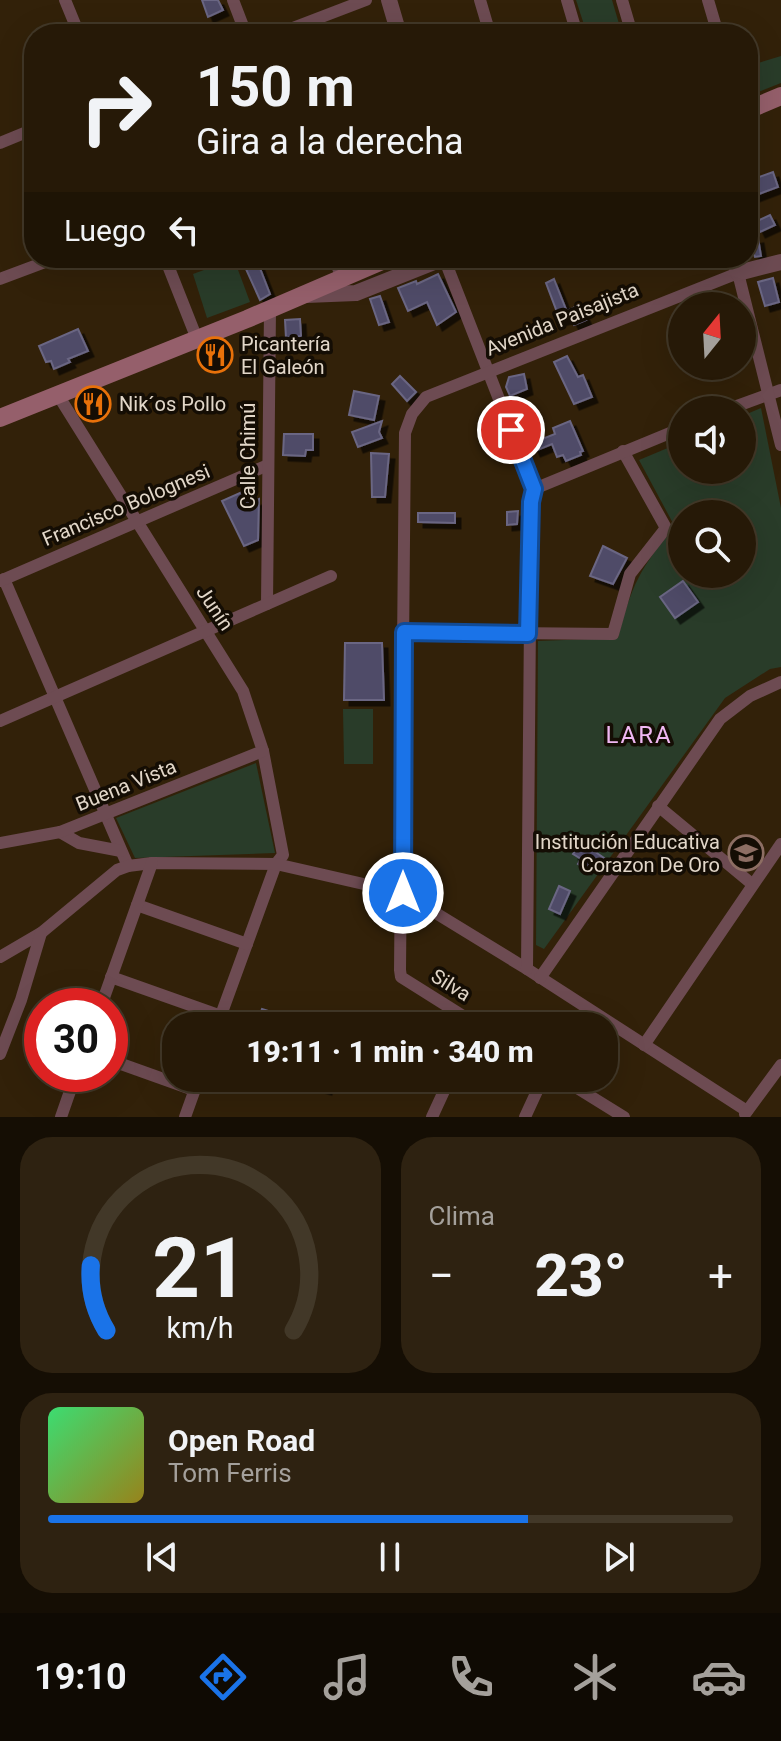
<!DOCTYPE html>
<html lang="es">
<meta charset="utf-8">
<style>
:root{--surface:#261907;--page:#2e2211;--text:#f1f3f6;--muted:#a4a09b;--line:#423828;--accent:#1a73e8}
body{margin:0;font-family:Roboto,sans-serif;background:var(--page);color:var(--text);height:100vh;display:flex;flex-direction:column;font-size:30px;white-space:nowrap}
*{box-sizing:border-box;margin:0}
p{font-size:26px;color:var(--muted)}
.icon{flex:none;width:44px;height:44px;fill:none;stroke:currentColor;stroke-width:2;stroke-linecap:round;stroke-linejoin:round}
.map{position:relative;height:1117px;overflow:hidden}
.drawer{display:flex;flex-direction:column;gap:20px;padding:20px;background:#150e04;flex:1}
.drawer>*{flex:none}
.top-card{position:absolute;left:24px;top:24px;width:734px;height:244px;border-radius:32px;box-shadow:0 8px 32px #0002,0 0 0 2px var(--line);background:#261907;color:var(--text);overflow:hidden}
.needle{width:52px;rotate:18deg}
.buttons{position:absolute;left:668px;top:292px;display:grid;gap:16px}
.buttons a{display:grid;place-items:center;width:88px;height:88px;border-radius:50%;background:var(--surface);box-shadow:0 8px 32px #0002,0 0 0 2px var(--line);font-size:40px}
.speed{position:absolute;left:24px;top:988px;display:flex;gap:16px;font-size:40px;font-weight:700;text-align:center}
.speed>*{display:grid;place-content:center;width:104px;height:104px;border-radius:50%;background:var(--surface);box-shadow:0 8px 32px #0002,0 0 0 2px var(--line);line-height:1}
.speed .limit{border:12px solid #d22;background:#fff;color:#111}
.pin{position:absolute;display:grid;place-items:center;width:68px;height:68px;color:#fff;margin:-34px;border:4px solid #fff;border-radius:50%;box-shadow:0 2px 8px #0007}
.me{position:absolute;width:88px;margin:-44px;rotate:0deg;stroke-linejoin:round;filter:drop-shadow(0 0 6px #0008)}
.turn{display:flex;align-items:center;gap:28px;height:168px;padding:0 40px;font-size:36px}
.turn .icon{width:104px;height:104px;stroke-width:2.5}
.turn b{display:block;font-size:56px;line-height:68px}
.then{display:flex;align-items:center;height:76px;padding:0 40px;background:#0003;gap:16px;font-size:30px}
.big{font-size:60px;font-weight:800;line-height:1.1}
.drawer .widget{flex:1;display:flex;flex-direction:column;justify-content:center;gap:12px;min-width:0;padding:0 28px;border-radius:32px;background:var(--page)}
.drawer .dial{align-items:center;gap:0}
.dial svg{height:208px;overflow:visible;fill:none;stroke:var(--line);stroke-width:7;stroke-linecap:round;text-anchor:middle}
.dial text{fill:var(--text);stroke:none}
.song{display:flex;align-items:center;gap:24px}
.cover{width:96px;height:96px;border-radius:12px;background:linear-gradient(135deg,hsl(140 70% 55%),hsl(50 70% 35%))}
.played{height:8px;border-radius:4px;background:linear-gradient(90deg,var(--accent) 70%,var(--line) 70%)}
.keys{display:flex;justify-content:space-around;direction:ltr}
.heat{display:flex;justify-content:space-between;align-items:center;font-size:44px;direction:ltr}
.drawer .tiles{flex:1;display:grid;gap:20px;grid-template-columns:1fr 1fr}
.widget:last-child{grid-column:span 2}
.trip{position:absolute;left:162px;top:1012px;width:456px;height:80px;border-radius:32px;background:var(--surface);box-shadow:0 8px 32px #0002,0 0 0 2px var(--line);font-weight:800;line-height:80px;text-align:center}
.tab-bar{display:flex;height:128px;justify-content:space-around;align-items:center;background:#0f0a03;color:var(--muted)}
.tab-bar .icon{width:56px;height:56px}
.tab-bar .on{color:var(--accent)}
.tab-bar b{font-size:36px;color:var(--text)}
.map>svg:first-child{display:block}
</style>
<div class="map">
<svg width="781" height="1117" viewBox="0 0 781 1117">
<defs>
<filter id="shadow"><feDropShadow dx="5.5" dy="5.5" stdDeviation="0" flood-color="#0009"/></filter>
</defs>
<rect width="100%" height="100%" fill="#322109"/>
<g fill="#293c29" fill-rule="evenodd">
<path d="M 576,0 L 612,0 L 622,34 L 587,34 Z"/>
<path d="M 781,56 L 781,83 L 748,96 L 748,66 Z"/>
<path d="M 234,259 L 250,302 L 207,318 L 193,274 Z"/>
<path d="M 761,408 L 781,508 L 781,667 L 770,669 L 725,698 L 544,949 L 536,945 L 538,641 L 618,638 C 631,587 640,567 675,527 L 639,460 L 682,442 L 682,470 L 742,470 L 742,416 ZM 682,514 L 742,514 L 742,574 L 682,574 Z"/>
<path d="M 343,709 L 373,709 L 373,764 L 344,764 Z"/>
<path d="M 256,763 L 275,853 L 135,858 L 116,818 Z"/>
</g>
<g fill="#504c68" stroke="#6a6683" stroke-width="2" filter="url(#shadow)">
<path d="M 202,0 L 218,0 L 223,10 L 208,17 Z"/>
<path d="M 773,172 L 778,187 L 748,198 L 748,181 Z"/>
<path d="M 770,215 L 775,225 L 760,232 L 755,222 Z"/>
<path d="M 758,238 L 761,256 L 755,257 L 748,240 Z"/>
<path d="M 241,258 L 256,258 L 270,294 L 260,300 Z"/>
<path d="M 438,274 L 456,312 L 437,325 L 427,302 L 408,311 L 398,288 L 416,281 L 417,284 Z"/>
<path d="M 773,278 L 779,302 L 765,306 L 758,282 Z"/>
<path d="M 554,279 L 569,317 L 560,320 L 546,283 Z"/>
<path d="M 380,296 L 389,322 L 379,325 L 370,299 Z"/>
<path d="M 579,305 L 586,320 L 574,325 L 567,311 Z"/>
<path d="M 300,319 L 301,336 L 286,338 L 285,320 Z"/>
<path d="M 78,329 L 88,351 L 68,359 L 70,362 L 54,369 L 51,361 L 46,362 L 39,346 Z"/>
<path d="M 567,356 L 578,377 L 583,375 L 592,397 L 574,404 L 554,362 Z"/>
<path d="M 524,374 L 527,389 L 510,396 L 506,387 L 509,377 Z"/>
<path d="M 400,376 L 416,392 L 407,401 L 392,384 Z"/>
<path d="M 354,391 L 379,396 L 374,420 L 349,415 Z"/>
<path d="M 382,421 L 379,432 L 382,438 L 358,447 L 352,432 Z"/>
<path d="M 570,421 L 583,451 L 580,452 L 581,455 L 566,461 L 563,455 L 557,457 L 552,444 L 535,451 L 532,443 L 555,434 L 553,428 Z"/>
<path d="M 284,434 L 313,434 L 313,450 L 306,450 L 305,456 L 283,455 Z"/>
<path d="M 371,453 L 389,454 L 385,497 L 372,497 Z"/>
<path d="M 242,492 L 247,504 L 259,499 L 258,540 L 244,546 L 222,501 Z"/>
<path d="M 518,511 L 517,524 L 507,525 L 507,512 Z"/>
<path d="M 418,513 L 455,513 L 455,523 L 418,522 Z"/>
<path d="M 603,546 L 627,558 L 613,584 L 590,576 Z"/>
<path d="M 683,581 L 698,602 L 675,618 L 660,597 Z"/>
<path d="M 345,643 L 382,643 L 384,700 L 344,700 Z"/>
<path d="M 581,842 L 604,858 L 597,868 L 590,863 L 586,869 L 578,864 L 581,859 L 573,854 Z"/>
<path d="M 559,886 L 570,891 L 560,914 L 549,909 Z"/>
<path d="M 262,1009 L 309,1024 L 309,1026 L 256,1026 Z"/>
<path d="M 297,1078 L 330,1078 L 326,1089 L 296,1080 Z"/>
</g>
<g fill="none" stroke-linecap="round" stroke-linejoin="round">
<g stroke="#6d4b52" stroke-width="12">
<path d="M 65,0 L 79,34"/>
<path d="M 233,0 L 246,34"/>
<path d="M 480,0 L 490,34"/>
<path d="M 567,0 L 577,34"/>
<path d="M 622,0 L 632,34"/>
<path d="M 708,0 L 718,34"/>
<path d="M 277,34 L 366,0"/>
<path d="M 0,143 L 34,129"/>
<path d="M 165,258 L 197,339"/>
<path d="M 334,258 L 342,278"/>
<path d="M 444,258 L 534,489"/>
<path d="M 0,279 L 56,258"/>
<path d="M 58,395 L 243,691 L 263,751 L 283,855 L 276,864 L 217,1026"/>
<path d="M 726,410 L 781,390"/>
<path d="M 4,579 L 128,866"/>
<path d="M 0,581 L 268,465"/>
<path d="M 267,604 L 270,309"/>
<path d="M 404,632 L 613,634 L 630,574 L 666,528 L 623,451"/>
<path d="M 0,721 L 331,576"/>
<path d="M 658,806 L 752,884"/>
<path d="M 60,832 L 79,843 L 121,851"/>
<path d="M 0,843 L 60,832 L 263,751"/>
<path d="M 137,905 L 247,944"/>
<path d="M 0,957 L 41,933 L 117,870 L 128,866 L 152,863 L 276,864 L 403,893 L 527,969 L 747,1111"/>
<path d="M 527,969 L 531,502 L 534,489 L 682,428"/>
<path d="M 111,977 L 221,1016"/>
<path d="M 540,978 L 720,719 L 750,696 L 781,682"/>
<path d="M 101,1006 L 152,863"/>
<path d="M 479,1026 L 401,977 L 400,970 L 405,433 L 412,414 L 426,397 L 738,273 L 781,445"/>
<path d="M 644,1045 L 781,844"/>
<path d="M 0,1054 L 21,1000 L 41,933"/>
<path d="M 110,1060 L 194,1090"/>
<path d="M 561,1078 L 624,1117"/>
<path d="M 745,1114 L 781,1065"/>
<path d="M 61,1117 L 76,1074"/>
<path d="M 185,1117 L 199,1078"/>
<path d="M 432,1117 L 450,1078"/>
<path d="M 525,1117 L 543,1078"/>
</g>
<g stroke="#6d4b52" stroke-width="16">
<path d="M 389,0 L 399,34"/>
<path d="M 735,258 L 738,273 L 781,262"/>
<path d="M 306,295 L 356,293 L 444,258"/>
</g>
<g stroke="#955f6b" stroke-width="18">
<path d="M 748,110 L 781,96"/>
<path d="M 0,418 L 247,319 L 389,258"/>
</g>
</g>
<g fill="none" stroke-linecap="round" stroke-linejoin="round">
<defs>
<path id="route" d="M 403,893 L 404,632 L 528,634 L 531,502 L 534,489 L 511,430"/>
</defs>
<use href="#route" stroke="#114b97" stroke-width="20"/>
<use href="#route" stroke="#1a73e8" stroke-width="14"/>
</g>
<defs>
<symbol id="restaurant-ring" viewBox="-11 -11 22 22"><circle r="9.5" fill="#140d04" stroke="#e8710a" stroke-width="1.5"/><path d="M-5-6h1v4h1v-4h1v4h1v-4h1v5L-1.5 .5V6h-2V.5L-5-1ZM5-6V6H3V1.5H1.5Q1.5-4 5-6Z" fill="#e8710a"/></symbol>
<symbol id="school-ring" viewBox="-11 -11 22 22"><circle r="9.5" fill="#140d04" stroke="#8d6e63" stroke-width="1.5"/><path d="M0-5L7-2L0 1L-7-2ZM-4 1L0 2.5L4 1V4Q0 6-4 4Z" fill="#8d6e63"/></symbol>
</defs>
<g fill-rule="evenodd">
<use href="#restaurant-ring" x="195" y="335" width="40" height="40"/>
<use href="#restaurant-ring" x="73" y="384" width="40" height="40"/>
<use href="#school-ring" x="726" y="833" width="40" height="40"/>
</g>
<g text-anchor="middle" stroke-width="7" stroke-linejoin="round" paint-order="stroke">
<g font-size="20" fill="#e2d7c9" stroke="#140d04">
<text transform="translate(562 319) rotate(-22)" y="7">Avenida Paisajista</text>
<text transform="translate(248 456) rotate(-90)" y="7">Calle Chimú</text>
<text transform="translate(126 505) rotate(-23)" y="7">Francisco Bolognesi</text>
<text transform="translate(215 608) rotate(56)" y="7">Junín</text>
<text transform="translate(126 785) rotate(-22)" y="7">Buena Vista</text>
<text transform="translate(451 985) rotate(32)" y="7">Silva</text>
</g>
<g font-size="20" fill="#e2d7c9" stroke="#140d04" text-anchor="start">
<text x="241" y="351">Picantería<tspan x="241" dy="23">El Galeón</tspan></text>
<text x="119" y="411">Nik´os Pollo</text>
<text x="720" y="849" text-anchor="end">Institución Educativa<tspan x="720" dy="23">Corazon De Oro</tspan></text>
</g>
<g font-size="24" letter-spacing="2" fill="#efb7f2" stroke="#140d04">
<text x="639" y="743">LARA</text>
</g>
</g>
</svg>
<div class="buttons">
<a><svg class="needle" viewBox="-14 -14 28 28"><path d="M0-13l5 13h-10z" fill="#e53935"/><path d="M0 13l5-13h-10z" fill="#a4a09b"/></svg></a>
<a><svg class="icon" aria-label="sound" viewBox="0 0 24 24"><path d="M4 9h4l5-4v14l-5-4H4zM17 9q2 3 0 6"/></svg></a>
<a><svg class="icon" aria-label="search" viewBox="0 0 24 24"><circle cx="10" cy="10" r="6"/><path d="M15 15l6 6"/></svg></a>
</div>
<div class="speed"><div class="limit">30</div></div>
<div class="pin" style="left:511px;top:430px;background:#d93025"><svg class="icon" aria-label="arrive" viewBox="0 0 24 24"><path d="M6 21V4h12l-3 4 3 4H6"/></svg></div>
<svg class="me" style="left:403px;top:893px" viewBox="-20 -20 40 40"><circle r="17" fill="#1a73e8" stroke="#fff" stroke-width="3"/><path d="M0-11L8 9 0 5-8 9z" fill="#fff"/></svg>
<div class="trip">19:11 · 1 min · 340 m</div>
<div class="top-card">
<div class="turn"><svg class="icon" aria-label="right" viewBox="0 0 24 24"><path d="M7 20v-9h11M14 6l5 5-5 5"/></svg><div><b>150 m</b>Gira a la derecha</div></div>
<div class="then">Luego<svg class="icon" aria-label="left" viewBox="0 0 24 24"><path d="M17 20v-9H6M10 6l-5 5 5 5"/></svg></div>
</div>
</div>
<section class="drawer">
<div class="tiles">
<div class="widget dial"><svg viewBox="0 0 100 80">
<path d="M14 69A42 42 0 1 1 86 69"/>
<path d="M14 69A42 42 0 0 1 8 44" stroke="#1a73e8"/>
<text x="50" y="56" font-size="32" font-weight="700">21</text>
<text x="50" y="72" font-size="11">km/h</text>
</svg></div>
<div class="widget"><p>Clima</p>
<div class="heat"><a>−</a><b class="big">23°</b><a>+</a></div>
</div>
<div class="widget">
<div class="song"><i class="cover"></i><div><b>Open Road</b><p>Tom Ferris</p></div></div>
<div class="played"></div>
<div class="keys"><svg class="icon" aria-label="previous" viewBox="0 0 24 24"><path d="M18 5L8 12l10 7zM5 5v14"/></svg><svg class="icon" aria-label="pause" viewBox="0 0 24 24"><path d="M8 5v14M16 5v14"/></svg><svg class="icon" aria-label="next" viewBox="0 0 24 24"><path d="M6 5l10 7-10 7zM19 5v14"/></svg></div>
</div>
</div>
</section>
<nav class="tab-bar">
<b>19:10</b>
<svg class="icon on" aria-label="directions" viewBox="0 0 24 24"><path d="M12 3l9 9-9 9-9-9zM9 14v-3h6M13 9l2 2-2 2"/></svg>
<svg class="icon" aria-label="music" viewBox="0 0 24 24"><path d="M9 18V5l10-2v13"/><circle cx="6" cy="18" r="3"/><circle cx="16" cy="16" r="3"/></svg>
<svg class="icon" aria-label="phone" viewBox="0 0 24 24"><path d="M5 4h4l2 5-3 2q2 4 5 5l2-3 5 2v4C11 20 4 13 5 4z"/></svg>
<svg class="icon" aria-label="climate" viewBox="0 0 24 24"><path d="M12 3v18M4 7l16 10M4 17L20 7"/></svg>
<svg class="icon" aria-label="car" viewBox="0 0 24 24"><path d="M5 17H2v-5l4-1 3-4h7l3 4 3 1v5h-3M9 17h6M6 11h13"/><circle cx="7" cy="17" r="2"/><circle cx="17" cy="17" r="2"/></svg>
</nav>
